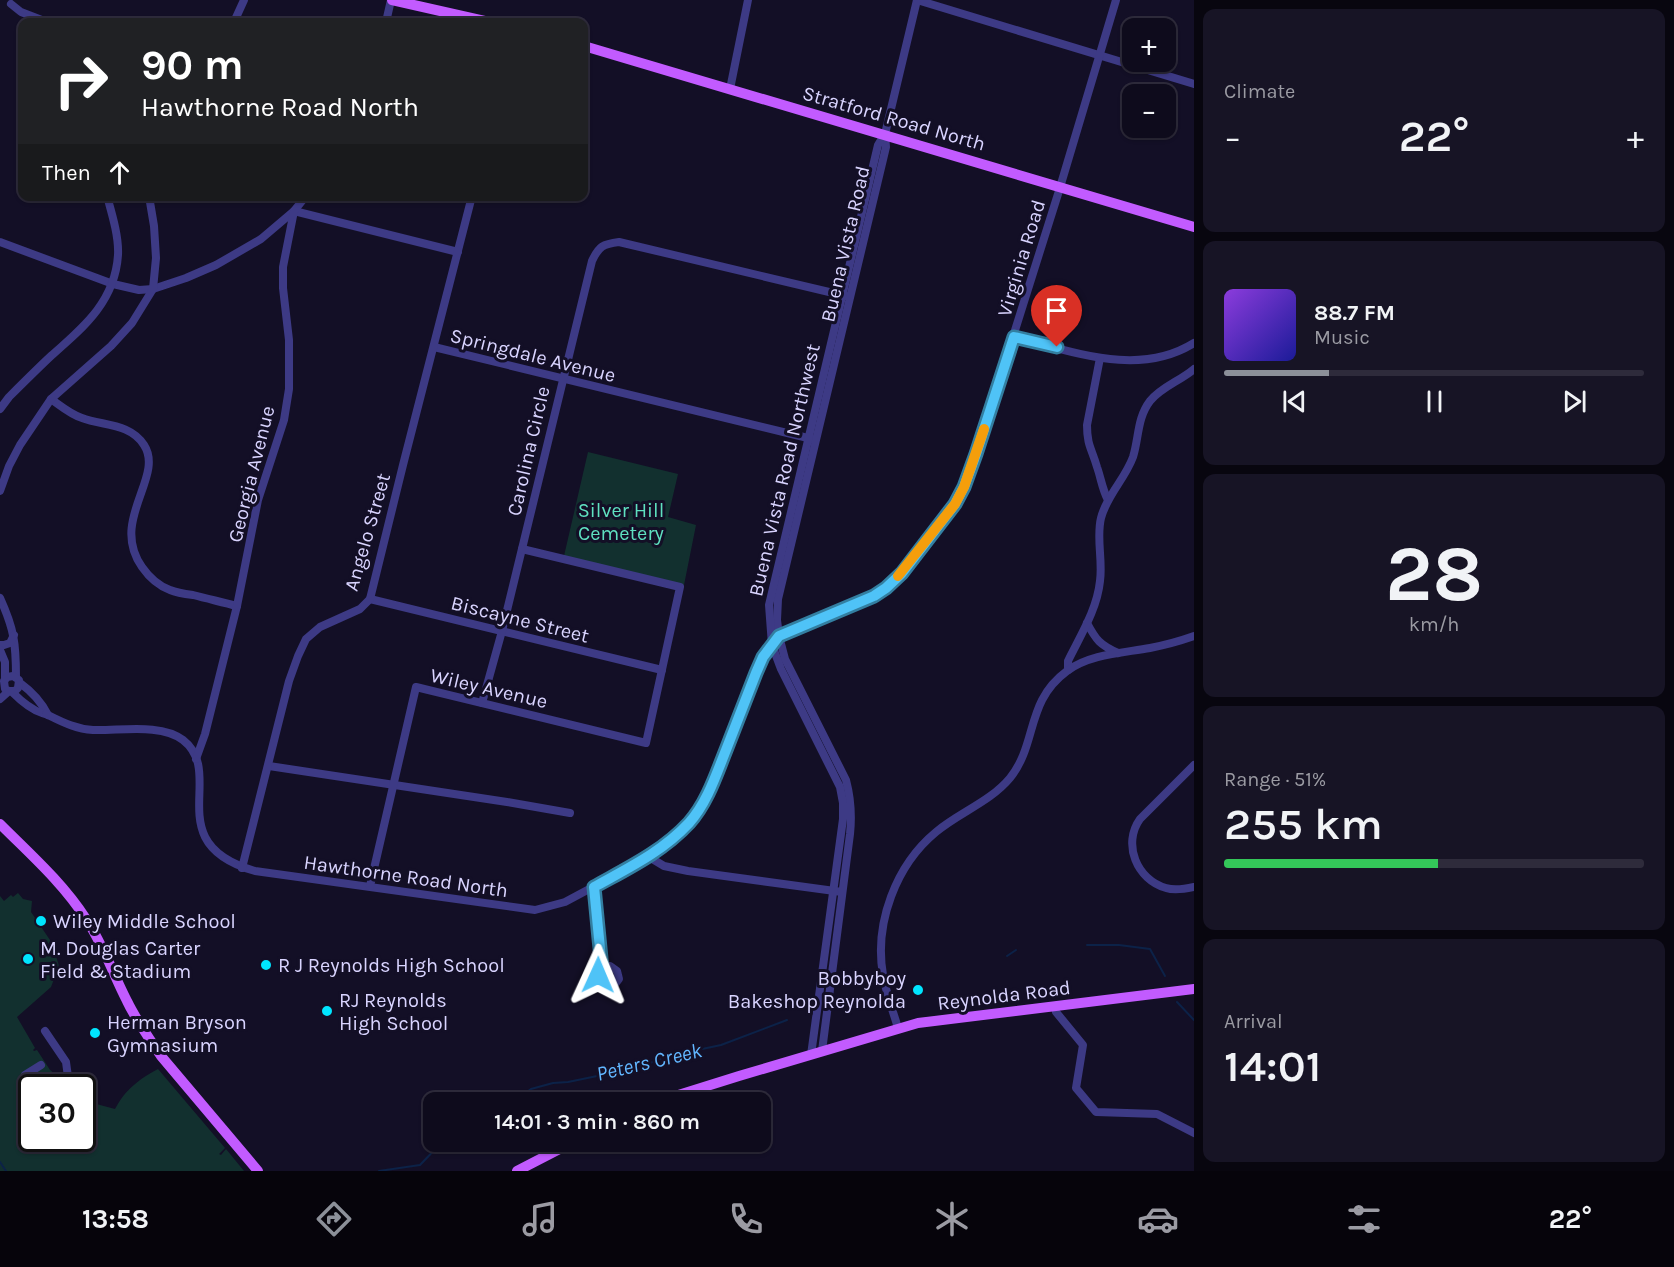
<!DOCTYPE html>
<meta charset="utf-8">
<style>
:root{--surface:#0e0b1c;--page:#171425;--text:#f1f3f6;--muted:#9b9ba3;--line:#2e2b3b;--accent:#8c9099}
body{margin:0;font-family:Karla,sans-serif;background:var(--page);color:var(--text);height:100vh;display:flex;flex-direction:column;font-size:22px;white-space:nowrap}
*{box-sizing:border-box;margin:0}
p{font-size:20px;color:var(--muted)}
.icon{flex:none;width:33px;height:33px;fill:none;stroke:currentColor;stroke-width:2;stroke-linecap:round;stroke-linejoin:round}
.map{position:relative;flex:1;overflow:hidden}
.panel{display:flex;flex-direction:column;gap:9px;padding:9px;background:#08060f;width:480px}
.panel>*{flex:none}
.hud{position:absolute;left:18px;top:18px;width:570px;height:183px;border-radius:12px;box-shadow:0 2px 4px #0004,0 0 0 2px var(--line);background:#202124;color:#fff;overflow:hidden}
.fabs{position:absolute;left:1122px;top:18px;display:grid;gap:12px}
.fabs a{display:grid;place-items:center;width:54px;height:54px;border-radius:12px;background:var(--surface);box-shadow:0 2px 4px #0004,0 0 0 2px var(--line);font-size:30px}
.speed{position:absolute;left:18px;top:1074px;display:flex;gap:12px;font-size:30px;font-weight:700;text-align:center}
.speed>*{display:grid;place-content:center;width:78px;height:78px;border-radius:50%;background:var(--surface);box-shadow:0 2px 4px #0004,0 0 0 2px var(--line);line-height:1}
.speed .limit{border:3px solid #111;border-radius:9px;background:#fff;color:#111}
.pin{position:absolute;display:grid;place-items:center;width:51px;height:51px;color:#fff;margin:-62px -26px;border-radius:50% 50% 50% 0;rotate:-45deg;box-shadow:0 0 6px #0007}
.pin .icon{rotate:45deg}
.me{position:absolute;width:66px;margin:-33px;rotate:1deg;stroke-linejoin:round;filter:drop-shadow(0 0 4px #0008)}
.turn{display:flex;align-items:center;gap:21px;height:126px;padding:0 24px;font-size:27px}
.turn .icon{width:78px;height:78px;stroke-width:2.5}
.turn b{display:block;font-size:42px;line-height:51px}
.then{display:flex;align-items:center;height:57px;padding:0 24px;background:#0003;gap:12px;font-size:22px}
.big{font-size:45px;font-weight:600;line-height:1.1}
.panel .card{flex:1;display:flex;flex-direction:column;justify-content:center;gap:9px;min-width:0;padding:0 21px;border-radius:12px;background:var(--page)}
.panel .dial{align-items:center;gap:0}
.dial b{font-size:78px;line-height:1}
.song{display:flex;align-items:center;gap:18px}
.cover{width:72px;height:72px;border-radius:9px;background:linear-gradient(135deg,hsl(270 70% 55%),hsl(240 70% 35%))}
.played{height:6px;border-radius:3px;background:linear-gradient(90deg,var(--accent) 25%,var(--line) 25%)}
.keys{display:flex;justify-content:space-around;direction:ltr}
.heat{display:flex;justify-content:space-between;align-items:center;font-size:33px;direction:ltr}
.charge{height:9px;border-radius:4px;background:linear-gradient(90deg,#34c759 51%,var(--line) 0)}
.trip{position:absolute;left:423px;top:1092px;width:348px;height:60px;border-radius:12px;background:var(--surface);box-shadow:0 2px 4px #0004,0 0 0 2px var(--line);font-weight:600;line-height:60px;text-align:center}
.tabs{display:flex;height:96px;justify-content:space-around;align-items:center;background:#06040b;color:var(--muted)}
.tabs .icon{width:42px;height:42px}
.tabs .current{color:var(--accent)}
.tabs b{font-size:27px;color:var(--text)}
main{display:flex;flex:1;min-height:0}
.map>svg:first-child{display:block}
</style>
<main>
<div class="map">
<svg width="1194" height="1171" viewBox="0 0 1194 1171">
<rect width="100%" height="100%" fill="#130f26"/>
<g fill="#12302f">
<path d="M 588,452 L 678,474 L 668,517 L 696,525 L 684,585 L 564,556 Z"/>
<path d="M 18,893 L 23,899 L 32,901 L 31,912 L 52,943 L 59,966 L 51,987 L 17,1017 L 35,1048 L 33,1050 L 34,1051 L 37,1050 L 50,1070 L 71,1087 L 32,1088 L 32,1138 L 82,1138 L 83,1098 L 85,1101 L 115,1109 C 126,1089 138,1080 158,1069 L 225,1148 L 219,1154 L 221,1155 L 226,1149 L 244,1171 L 0,1171 L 0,896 L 4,901 L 11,895 L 13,897 Z"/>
</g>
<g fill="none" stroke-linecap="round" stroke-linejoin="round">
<g stroke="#0c2248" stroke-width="2">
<path d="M 1087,945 L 1119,945 L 1150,949 L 1165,976"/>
<path d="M 1007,956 L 1016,950"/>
<path d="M 1177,1002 L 1194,1020"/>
<path d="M 512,1102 L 531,1089 L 553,1083 L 568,1082 L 636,1068 L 669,1056 L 721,1045 L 787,1020"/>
<path d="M 0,1162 L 6,1171"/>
<path d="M 379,1171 L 420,1165 L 442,1142"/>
</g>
<g stroke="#3d3a85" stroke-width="8">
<path d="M 917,0 L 1194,84"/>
<path d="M 11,4 L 21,12 L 47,22"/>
<path d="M 234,22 L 244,0"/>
<path d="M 386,22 L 391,0"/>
<path d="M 730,89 L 748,0"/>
<path d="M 0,242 L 113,284 L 139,290 L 153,289 L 186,278 L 216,265 L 261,239 L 294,211 L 458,252"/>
<path d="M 1014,337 C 1072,351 1138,378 1194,343"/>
<path d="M 434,347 L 812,439"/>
<path d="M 1100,358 L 1087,425 C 1087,446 1092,449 1097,467 C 1101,478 1102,489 1108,500"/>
<path d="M 51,399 C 61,406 70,414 82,418 C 103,426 130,423 144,445 C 165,477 109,520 142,567 C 149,577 159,586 170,590 C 177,593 185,594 193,595 C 208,599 222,602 237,606"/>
<path d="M 0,409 L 9,397 C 23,383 37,369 52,355 C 84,327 115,301 118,255 C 119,237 112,214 107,196"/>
<path d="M 0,491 L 9,466 L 20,445 L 51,399 L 111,346 L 132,323 L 153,289 L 156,258 L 154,226 L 149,196"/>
<path d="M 0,598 C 14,629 16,643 16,677"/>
<path d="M 370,599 L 662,670"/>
<path d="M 1087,623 C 1096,640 1100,645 1118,653"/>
<path d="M 0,645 L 4,645 L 10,643 L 14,635"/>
<path d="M 0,650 L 5,662 L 5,678"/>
<path d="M 1068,670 L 1068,661 C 1080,636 1097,610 1100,581 C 1103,560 1096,538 1101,518 C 1107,495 1125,479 1133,457 C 1139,438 1137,418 1150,401 C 1161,387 1180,381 1194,369"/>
<path d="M 20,683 C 31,691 42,703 48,715"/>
<path d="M 12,692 C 19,699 32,710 42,713 C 50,716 42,712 50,716 C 64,723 77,729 93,730 C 120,731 161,723 183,740 C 227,774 158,843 255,871 L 535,910 L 565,902 L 649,857 L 664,866 L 688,871 L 842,892"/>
<path d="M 0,699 L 9,691 L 15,691 L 18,688 L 19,680 L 13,676 L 7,677 L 4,681 L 5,689 L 9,691"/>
<path d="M 482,703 L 502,631 L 592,261 C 599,246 603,244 619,242 L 846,296"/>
<path d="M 196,759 L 205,734 L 237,606 L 258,500 L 284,420 L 289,389 L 289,340 L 283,288 L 283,267 L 294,211 L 306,196"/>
<path d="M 1194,765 L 1140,819 C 1122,844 1137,880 1166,888 C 1175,891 1185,889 1194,887"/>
<path d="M 269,766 L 507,802 L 570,813"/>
<path d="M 649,857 C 667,844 686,829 699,810 C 733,759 738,682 779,636 L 858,605 L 874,596 L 886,588 L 902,573 L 955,504 L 964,487 L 976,454 L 1058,194 L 1116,0"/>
<path d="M 242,868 L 289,681 L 298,656 L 306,639 L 320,627 L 360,609 L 370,599 L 403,465 L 472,196"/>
<path d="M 370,886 L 416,687 L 646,743 L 680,587 L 522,549"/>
<path d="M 593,887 L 602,969 C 591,983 609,995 619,979 L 617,971 L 610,966 L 602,969"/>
<path d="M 1055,1006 L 1056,1012 L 1083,1045 L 1076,1088 L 1096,1112 L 1157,1114 L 1194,1133"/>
<path d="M 898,1028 C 893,1011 886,993 883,975 C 874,923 896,865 936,832 C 960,812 990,802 1010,778 C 1038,743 1025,702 1067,671 C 1090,654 1123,653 1150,648 C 1165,645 1180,641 1194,636"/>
<path d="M 45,1031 L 66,1062 L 68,1077 L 63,1083"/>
<path d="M 822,1051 L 850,834 C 852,815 851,799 846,780 L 785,659 L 779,636 L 777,620 L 778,599 L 886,147 L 885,134 L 917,0"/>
<path d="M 811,1055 L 843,819 L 843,803 L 840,787 L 781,669 L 772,645 L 769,605 L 878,145 L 884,135"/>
<path d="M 25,1075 L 41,1065"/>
</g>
<g stroke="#c25bff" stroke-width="10">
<path d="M 392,0 L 489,22"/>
<path d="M 584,46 L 1194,227"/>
<path d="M 0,824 C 30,854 63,883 86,919 C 103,944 113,974 127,1001 C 136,1020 149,1038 161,1056 L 258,1171"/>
<path d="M 656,1102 L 739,1076 L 918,1023 L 1194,989"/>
<path d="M 517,1171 L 573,1142"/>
</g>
</g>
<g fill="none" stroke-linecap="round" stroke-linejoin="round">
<defs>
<path id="route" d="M 598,975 L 602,969 L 594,887 C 628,868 662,852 689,823 C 707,803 716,775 726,750 C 736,724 746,698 756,673 L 763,657 L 779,636 L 874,596 L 886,588 L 902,573 L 955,504 L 964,487 L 976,454 L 1014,337 L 1057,347"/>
</defs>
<use href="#route" stroke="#337fa1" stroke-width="15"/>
<use href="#route" stroke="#4fc3f7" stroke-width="10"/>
<path stroke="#f59e0b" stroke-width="10" d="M 898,576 L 955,504 L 964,487 L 984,429"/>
</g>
<g fill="#00e5ff" stroke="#130f26" stroke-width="2">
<circle cx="41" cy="921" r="6"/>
<circle cx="28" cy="959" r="6"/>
<circle cx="266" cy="965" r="6"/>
<circle cx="918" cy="990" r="6"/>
<circle cx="327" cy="1011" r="6"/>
<circle cx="95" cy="1033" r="6"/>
</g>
<g text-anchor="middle" stroke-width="6" stroke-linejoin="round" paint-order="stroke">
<g font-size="20" fill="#d9d4ff" stroke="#130f26">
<text transform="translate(894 118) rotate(16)" y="7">Stratford Road North</text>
<text transform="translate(845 244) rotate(-77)" y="7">Buena Vista Road</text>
<text transform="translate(1021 258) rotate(-73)" y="7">Virginia Road</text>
<text transform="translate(533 355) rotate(14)" y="7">Springdale Avenue</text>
<text transform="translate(528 451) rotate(-77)" y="7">Carolina Circle</text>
<text transform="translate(784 470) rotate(-77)" y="7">Buena Vista Road Northwest</text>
<text transform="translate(251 474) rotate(-76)" y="7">Georgia Avenue</text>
<text transform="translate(367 532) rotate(-74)" y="7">Angelo Street</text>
<text transform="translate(520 619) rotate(14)" y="7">Biscayne Street</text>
<text transform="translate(489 688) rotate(13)" y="7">Wiley Avenue</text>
<text transform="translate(406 876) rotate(8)" y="7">Hawthorne Road North</text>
<text transform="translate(1004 995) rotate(-7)" y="7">Reynolda Road</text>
</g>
<g font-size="20" fill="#5fe0c0" stroke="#130f26">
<text x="621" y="517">Silver Hill<tspan x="621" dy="23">Cemetery</tspan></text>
</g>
<g font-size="20" fill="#d9d4ff" stroke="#130f26" text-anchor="start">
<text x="53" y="928">Wiley Middle School</text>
<text x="40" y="955">M. Douglas Carter<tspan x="40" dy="23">Field &amp; Stadium</tspan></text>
<text x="278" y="972">R J Reynolds High School</text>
<text x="906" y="985" text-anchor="end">Bobbyboy<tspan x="906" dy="23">Bakeshop Reynolda</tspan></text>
<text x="339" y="1007">RJ Reynolds<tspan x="339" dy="23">High School</tspan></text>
<text x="107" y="1029">Herman Bryson<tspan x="107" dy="23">Gymnasium</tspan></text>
</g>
<g font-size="21" font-style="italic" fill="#62b6ff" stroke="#130f26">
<text transform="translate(649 1062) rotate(-13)" y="7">Peters Creek</text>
</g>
</g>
</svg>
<div class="fabs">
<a>+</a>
<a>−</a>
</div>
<div class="speed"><div class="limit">30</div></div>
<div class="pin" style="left:1057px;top:347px;background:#d93025"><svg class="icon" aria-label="arrive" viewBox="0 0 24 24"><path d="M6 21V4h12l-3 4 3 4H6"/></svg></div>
<svg class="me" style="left:598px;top:975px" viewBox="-20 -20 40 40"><path d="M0-17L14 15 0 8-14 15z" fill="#4fc3f7" stroke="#fff" stroke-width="4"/></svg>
<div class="trip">14:01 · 3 min · 860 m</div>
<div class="hud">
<div class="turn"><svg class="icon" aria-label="right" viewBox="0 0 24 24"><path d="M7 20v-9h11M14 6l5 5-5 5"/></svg><div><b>90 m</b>Hawthorne Road North</div></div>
<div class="then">Then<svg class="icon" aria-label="ahead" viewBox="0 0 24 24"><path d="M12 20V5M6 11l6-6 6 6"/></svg></div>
</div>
</div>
<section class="panel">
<div class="card"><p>Climate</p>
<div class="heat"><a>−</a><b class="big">22°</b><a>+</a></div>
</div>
<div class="card">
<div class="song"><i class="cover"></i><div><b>88.7 FM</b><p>Music</p></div></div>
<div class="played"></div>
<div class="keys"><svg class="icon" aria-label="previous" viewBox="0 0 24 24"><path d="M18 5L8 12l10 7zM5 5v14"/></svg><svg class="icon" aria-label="pause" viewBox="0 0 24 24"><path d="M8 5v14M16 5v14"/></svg><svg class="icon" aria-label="next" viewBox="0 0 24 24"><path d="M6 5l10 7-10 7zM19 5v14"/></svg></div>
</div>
<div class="card dial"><b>28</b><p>km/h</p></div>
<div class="card"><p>Range · 51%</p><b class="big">255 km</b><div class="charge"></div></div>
<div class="card"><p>Arrival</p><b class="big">14:01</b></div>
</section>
</main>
<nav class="tabs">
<b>13:58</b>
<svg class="icon current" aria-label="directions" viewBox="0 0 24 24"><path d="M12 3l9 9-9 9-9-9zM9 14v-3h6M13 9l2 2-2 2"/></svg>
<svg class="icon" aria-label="music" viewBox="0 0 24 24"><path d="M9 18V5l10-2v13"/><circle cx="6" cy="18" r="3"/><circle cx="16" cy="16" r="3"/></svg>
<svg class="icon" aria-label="phone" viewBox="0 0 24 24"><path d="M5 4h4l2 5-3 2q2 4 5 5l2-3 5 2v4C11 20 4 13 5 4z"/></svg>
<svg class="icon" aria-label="climate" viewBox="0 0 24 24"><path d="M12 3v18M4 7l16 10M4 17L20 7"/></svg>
<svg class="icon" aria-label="car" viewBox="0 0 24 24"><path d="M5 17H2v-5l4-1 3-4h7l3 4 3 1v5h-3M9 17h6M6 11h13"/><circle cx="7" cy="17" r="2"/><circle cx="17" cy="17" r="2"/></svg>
<svg class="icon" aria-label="filters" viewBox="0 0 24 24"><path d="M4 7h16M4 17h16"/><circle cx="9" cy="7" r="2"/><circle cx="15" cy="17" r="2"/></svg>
<b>22°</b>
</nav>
